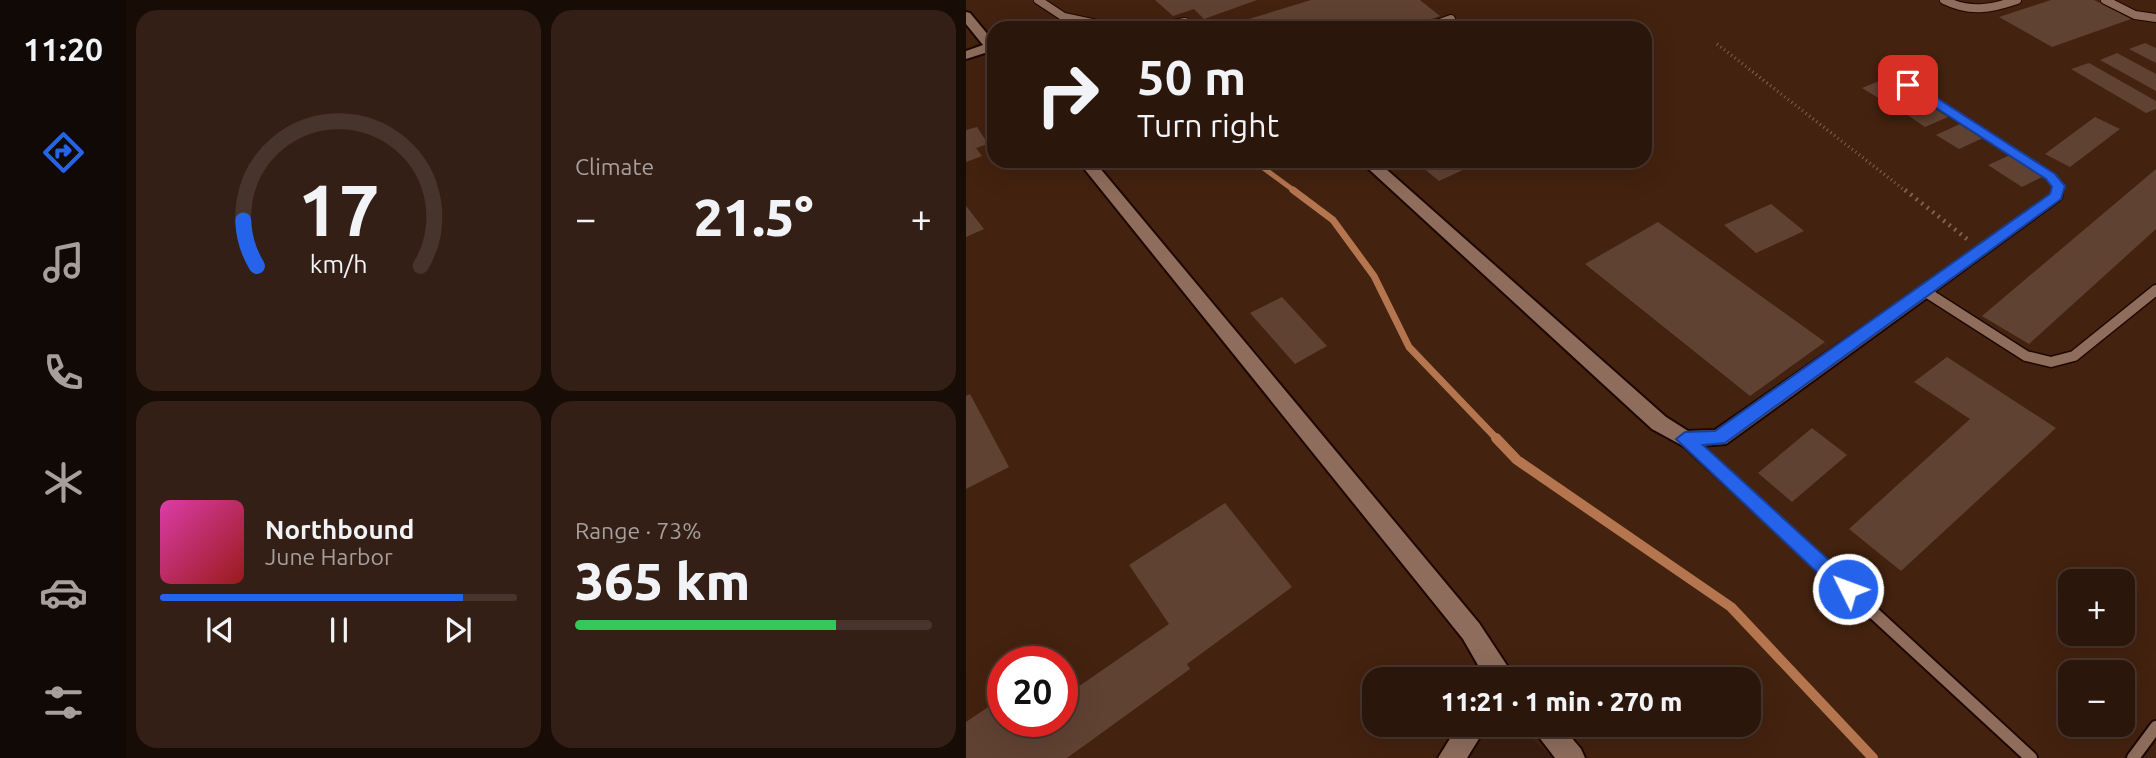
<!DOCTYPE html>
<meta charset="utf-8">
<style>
:root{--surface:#2b160c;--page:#331f15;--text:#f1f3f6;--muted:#a69f9d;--line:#47352d;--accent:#2563eb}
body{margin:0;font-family:Ubuntu,sans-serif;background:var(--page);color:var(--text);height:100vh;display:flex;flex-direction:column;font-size:26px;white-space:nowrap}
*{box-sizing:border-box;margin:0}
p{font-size:23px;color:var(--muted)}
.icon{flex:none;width:38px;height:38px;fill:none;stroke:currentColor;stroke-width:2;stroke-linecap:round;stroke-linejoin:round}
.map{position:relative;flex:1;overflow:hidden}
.side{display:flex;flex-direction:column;gap:10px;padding:10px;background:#180c07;width:840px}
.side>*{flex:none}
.top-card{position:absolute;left:21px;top:21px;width:665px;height:147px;border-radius:21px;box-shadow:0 7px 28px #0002,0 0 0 2px var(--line);background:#2b160c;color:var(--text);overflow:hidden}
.fabs{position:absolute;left:1092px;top:569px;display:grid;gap:14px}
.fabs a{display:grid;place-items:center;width:77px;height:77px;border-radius:14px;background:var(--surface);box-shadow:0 7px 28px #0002,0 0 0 2px var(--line);font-size:35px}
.speed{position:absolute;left:21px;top:646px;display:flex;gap:14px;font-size:35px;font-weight:700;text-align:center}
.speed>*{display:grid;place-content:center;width:91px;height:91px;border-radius:50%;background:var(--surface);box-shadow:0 7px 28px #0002,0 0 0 2px var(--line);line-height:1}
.speed .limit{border:10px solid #d22;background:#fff;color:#111}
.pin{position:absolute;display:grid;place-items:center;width:60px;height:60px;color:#fff;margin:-30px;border-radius:14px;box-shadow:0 4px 10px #0006}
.me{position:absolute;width:77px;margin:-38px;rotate:312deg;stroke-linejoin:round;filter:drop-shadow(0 0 5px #0008)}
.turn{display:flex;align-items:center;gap:24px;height:147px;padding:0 35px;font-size:32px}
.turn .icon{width:91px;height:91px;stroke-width:2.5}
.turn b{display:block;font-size:49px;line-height:60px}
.big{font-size:52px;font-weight:800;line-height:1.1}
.side .card{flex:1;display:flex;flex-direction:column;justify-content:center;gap:10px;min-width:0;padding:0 24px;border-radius:21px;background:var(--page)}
.side .dial{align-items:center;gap:0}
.dial svg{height:182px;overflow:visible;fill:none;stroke:var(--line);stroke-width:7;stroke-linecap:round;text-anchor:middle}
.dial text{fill:var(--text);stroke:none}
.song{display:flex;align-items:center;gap:21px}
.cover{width:84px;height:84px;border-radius:10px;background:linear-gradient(135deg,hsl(320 70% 55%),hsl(0 70% 35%))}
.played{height:7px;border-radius:4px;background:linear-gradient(90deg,var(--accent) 85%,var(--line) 85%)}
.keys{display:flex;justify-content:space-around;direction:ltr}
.heat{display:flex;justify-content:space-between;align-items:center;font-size:38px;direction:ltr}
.charge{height:10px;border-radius:5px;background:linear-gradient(90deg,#34c759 73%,var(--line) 0)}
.side .tiles{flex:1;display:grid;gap:10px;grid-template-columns:repeat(2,1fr)}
.trip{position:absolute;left:396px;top:667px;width:399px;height:70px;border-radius:21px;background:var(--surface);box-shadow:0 7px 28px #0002,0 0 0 2px var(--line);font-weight:800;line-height:70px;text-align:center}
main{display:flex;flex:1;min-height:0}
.menu{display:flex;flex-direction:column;width:126px;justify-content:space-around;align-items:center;background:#110905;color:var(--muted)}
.menu .icon{width:49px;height:49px}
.menu .selected{color:var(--accent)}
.menu b{font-size:32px;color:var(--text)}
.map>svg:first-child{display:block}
</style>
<main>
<nav class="menu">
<b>11:20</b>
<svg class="icon selected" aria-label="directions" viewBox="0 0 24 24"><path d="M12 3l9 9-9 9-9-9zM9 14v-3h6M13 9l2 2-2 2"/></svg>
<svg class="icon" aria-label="music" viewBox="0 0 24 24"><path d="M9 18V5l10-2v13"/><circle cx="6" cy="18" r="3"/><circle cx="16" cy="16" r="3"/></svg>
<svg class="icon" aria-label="phone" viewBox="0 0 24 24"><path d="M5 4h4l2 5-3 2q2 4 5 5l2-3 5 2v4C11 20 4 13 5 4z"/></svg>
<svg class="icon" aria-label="climate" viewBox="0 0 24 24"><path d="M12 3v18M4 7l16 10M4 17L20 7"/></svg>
<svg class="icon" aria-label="car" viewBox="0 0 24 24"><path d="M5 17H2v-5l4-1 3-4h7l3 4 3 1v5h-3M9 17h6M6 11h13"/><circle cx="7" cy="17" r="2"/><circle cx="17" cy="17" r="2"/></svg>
<svg class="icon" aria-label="filters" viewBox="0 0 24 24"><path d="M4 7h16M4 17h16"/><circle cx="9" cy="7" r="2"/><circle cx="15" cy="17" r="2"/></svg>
</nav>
<section class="side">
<div class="tiles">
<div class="card dial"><svg viewBox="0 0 100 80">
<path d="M14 69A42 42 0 1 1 86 69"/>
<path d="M14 69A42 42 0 0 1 8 49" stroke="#2563eb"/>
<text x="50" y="56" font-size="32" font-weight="700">17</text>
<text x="50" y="72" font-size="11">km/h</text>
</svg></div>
<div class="card"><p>Climate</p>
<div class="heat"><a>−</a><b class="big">21.5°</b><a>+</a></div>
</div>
<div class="card">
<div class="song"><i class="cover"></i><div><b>Northbound</b><p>June Harbor</p></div></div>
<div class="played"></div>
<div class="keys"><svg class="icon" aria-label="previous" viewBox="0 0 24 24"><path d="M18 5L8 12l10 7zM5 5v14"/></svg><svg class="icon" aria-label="pause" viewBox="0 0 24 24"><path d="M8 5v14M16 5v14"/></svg><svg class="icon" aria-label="next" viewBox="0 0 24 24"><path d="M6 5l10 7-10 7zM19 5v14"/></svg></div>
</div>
<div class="card"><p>Range · 73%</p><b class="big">365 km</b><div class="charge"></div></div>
</div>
</section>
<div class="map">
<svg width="1190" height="758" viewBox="0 0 1190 758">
<rect width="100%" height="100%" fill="#391e10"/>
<path fill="#43220f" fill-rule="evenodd" d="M 0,0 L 1190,0 L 1190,758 L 587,758 L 551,725 L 782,724 L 782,679 L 408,679 L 408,724 L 520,725 L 480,758 L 0,758 ZM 28,28 L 679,28 L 679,161 L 28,161 ZM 1104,581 L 1157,581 L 1157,634 L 1104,634 ZM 37,662 L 96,662 L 96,721 L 37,721 ZM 1104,672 L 1157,672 L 1157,724 L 1104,724 Z"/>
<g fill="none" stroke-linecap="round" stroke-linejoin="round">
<g stroke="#b5764f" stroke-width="5">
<path d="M 288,161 L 330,192"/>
<path d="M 169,167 L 218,161"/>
</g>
<path stroke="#b5764f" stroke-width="7" d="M 327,190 L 367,220 L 408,276 L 443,347 L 531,439"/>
<path stroke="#b5764f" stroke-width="10" d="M 530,438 L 551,460 L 765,607 L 907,758"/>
</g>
<g fill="#604232">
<path d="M 189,0 L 291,0 L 238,19 L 228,9 L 207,16 Z"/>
<path d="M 345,0 L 454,0 L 474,16 L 438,28 L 254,28 Z"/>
<path d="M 1085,0 L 1128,0 L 1165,19 L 1086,47 L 1033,17 Z"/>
<path d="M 1179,43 L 1190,48 L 1190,63 L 1163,49 Z"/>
<path d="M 1151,53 L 1190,74 L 1190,91 L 1134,60 Z"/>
<path d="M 1123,63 L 1190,101 L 1190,109 L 1180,113 L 1105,69 Z"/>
<path d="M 918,79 L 940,93 L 919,102 L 896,88 Z"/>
<path d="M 960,103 L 982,117 L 959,127 L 937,112 Z"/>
<path d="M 1129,117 L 1154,129 L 1104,167 L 1079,154 Z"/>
<path d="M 994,124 L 1017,138 L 993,149 L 970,135 Z"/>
<path d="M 11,127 L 22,144 L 10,148 L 16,156 L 0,162 L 0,130 Z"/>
<path d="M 1044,155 L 1078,176 L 1056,187 L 1022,165 Z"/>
<path d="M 449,161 L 516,161 L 473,181 Z"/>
<path d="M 1190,169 L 1190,229 L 1063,344 L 1016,316 Z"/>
<path d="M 805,204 L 838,231 L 790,253 L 758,225 Z"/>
<path d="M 0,206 L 18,229 L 0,237 Z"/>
<path d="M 692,222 L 859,342 L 784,396 L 619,264 Z"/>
<path d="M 316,297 L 361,346 L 329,364 L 284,313 Z"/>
<path d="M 981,357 L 1090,428 L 935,571 L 883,529 L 1004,419 L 948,382 Z"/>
<path d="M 4,394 L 43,467 L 0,489 L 0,396 Z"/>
<path d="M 846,428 L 881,455 L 826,502 L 792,473 Z"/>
<path d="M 259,503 L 326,587 L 221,664 L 224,669 L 101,758 L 0,758 L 0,722 L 37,697 L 37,721 L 96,721 L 96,698 L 203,624 L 163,565 Z"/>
</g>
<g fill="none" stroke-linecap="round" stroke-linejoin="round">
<defs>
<g id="service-far2">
<path d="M 72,0 L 98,17 L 149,28"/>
<path d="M 978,0 C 1004,13 1025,9 1051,0"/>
<path d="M 1139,0 L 1169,15 L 1190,18"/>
<path d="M 186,28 L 219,22"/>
<path d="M 460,28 L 485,19"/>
<path d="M 942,85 L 1085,177 L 1092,186 L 1091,192"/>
</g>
<path id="service-far1" d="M 1092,190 L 1091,196 L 960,292 L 1060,356 L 1085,362 L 1108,356 L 1190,290"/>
<g id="service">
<path d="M 719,439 L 1065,758"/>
<path d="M 1167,758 L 1190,727"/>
</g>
<g id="minor">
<path d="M 0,12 L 4,13 L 28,42 L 28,55 L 22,52 L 0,59 L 0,51 L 17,45 L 0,24 Z"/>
<path d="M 112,161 L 128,161 L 513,623 L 542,667 L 544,679 L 520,679 L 497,639 Z"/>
<path d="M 394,161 L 411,161 L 700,417 L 722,431 L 749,430 L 954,288 L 966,288 L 969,292 L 760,444 L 719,447 L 686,429 Z"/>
<path d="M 493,724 L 522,724 L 501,758 L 472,758 Z"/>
<path d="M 563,724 L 594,724 L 615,749 L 619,758 L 589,758 Z"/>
</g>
</defs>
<use href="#service-far2" stroke="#1f0700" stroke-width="10"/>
<use href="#service-far1" stroke="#1f0700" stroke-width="13"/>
<use href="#service" stroke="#1f0700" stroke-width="16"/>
<use href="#minor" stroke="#1f0700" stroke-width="4"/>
<path stroke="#7b6357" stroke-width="3.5" stroke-dasharray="1 3.5" stroke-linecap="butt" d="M 751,44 L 941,192"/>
<path stroke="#7b6357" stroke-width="4.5" stroke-dasharray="2 5" stroke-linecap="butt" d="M 939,190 L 1001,239"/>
<use href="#service-far2" stroke="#8e6d5c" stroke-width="8"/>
<use href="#service-far1" stroke="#8e6d5c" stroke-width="10"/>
<use href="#service" stroke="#8e6d5c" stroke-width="12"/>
<use href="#minor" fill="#8e6d5c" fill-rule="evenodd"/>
</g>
<path fill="#2563eb" stroke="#184099" stroke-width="2" d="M 938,82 L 946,82 L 1089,174 L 1099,186 L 1095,199 L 759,443 L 737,445 L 888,583 L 891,589 L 888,595 L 882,598 L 875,595 L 710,439 L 719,432 L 749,431 L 1084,194 L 1086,187 L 1080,179 L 938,87 Z"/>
</svg>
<div class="fabs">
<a>+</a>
<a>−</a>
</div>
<div class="speed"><div class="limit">20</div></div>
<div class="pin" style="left:942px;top:85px;background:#d93025"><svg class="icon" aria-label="arrive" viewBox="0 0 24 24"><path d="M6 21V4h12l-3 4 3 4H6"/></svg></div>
<svg class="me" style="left:882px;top:589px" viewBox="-20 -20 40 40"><circle r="17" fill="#2563eb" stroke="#fff" stroke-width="3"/><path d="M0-11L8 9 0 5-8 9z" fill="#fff"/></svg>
<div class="trip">11:21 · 1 min · 270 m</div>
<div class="top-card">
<div class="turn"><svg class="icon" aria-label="right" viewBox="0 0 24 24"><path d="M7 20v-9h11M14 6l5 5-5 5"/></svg><div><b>50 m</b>Turn right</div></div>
</div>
</div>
</main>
